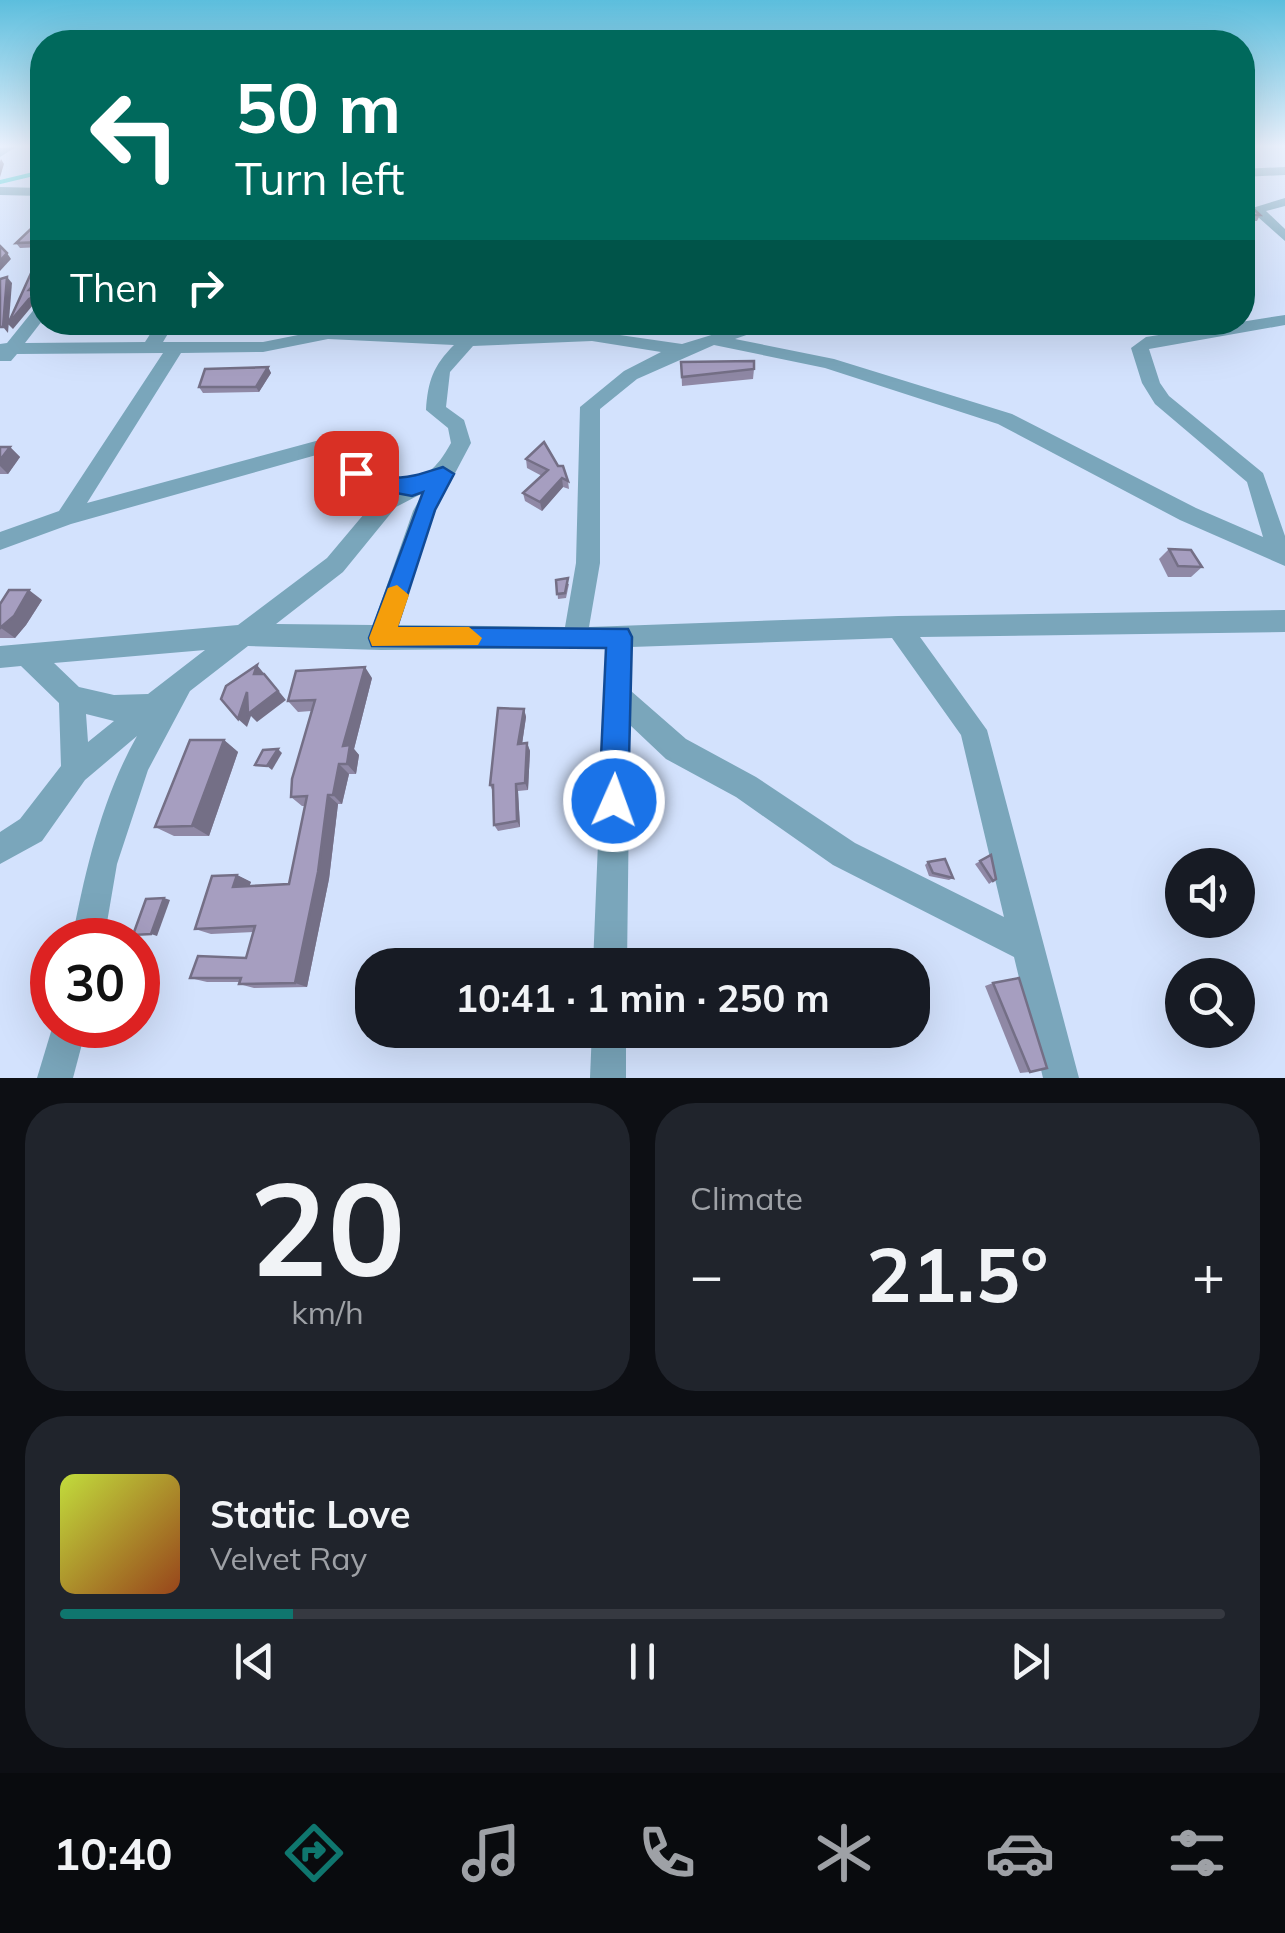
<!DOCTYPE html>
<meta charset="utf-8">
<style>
:root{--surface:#171b24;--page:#20242c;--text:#f1f3f6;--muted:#9ea1a6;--line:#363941;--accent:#0f766e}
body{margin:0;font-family:Mulish,sans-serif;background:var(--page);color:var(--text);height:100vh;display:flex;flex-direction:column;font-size:38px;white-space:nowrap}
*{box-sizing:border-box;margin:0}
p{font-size:32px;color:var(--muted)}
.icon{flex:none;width:55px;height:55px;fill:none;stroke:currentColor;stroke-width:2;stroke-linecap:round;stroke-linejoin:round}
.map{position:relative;height:1078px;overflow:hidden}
.side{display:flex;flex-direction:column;gap:25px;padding:25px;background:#0d0f14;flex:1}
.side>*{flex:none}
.hud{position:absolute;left:30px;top:30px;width:1225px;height:305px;border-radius:40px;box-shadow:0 10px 40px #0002;background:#00695c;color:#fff;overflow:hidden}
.fabs{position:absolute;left:1165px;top:848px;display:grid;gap:20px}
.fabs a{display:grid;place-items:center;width:90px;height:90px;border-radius:50%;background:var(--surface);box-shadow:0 10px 40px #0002;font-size:50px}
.speed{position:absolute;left:30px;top:918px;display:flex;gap:20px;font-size:50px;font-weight:700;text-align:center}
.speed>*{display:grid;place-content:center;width:130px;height:130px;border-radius:50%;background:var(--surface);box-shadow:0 10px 40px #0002;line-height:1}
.speed .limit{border:15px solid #d22;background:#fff;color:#111}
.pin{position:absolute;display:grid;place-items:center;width:85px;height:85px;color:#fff;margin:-42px;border-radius:20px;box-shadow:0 5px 15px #0006}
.me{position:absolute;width:110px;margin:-55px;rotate:2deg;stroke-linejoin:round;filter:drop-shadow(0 0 8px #0008)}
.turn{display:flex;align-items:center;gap:35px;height:210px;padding:0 40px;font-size:45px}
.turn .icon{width:130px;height:130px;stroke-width:2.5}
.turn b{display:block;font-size:70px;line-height:85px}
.then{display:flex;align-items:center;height:95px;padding:0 40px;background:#0003;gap:20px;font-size:38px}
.big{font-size:75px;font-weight:700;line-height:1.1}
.side .card{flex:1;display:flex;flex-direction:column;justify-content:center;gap:15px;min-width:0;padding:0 35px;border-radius:40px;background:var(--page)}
.side .dial{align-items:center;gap:0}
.dial b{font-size:130px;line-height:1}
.song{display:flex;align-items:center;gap:30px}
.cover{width:120px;height:120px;border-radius:15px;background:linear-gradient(135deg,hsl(70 70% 55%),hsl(20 70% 35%))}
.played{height:10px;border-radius:5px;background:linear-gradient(90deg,var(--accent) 20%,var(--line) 20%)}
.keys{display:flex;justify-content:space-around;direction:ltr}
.heat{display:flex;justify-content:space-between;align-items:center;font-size:55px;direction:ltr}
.side .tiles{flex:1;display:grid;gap:25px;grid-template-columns:1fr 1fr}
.card:last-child{grid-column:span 2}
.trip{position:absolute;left:355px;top:948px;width:575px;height:100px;border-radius:40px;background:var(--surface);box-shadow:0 10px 40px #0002;font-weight:700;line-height:100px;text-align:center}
.dock{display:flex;height:160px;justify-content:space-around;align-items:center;background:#090b0e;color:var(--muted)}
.dock .icon{width:70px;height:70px}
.dock .on{color:var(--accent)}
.dock b{font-size:45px;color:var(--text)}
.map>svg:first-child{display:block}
</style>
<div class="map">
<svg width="1285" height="1078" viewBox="0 0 1285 1078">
<rect width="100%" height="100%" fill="#d3e2fd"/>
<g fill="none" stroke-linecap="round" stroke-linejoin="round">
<path stroke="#2bcdcd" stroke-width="4" d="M 0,182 L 42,172"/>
<g fill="#7aa6bb" fill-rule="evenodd">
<path d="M 16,147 L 0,157 L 0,148 Z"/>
<path d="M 1285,167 L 1285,175 L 1242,177 L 1242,169 Z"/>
<path d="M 0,187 L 42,188 L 42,196 L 0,195 Z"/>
<path d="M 1285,198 L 1285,206 L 1266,211 L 1285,229 L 1285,241 L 1249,209 Z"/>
<path d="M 42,306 L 42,321 L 25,343 L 145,342 L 158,322 L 175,322 L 163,342 L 263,342 L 328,329 L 463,335 L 469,322 L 486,322 L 481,335 L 592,331 L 682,344 L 754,322 L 783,322 L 735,339 L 834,359 L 1012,414 L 1196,508 L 1263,537 L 1247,482 L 1155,404 L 1142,383 L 1131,348 L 1146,337 L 1285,315 L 1285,325 L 1149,349 L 1160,383 L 1169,396 L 1263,473 L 1285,536 L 1285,566 L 1180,520 L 998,424 L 825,368 L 714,345 L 637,379 L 600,409 L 600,563 L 589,627 L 898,616 L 1285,610 L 1285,632 L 920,637 L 987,730 L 1079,1078 L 1043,1078 L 1014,957 L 833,865 L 736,797 L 666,759 L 630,725 L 627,965 L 593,965 L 606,648 L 381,650 L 248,646 L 190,691 L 148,770 L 117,864 L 104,940 L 72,940 C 85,871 102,798 137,736 L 85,780 L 42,841 L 0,864 L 0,832 L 20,819 L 61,766 L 59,703 L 21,666 L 0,668 L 0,646 L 238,625 L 327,558 L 380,495 L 388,492 L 354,484 L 342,453 L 327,452 L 71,524 L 0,550 L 0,532 L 59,511 L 163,353 L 17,354 L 11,361 L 0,361 L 0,344 L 7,343 L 36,307 ZM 328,339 L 454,345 C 433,366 428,381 426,410 L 448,428 L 451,443 C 428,485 413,480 369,473 L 357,442 L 327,438 L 87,503 L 181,353 L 263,352 ZM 592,341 L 661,352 L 624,371 L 580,407 L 576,563 L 565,627 L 398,625 L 435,511 L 471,443 L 464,420 L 446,407 L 450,372 L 473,346 ZM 423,493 L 413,511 L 373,625 L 276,624 L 343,572 L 396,507 ZM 892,638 L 961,735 L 1004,917 L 855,843 L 756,777 L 686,739 L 631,691 L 631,647 ZM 205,650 L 148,694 L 114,695 L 79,687 L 54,663 ZM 86,714 L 114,721 L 88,742 Z"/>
<path d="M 53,1025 L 87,1025 L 73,1078 L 37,1078 Z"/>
<path d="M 592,1030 L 626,1030 L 626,1078 L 590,1078 Z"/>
</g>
</g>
<g fill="#8f88a5">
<path d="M 1242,198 L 1260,215 L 1257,221 L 1242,221 Z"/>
<path d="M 42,222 L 42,247 L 20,248 L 16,243 L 42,225 Z"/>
<path d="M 454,322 L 451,331 L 406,329 L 404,323 Z"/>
<path d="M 681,362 L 754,369 L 753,379 L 682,386 Z"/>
<path d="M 268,367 L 271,373 L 259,392 L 203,393 L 199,387 Z"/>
<path d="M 0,447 L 10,447 L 20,457 L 8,474 L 0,474 Z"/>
<path d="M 526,459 L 568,481 L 569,489 L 563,487 L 542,511 L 525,501 L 523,493 L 542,476 L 527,468 Z"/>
<path d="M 1169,549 L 1202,567 L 1191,577 L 1168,577 L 1159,559 Z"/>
<path d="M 556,580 L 569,584 L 566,598 L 558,599 Z"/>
<path d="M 42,600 L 26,625 L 15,638 L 0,638 L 0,604 Z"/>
<path d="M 372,678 L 354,749 L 359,755 L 356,774 L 349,774 L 342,804 L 338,804 L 329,879 L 307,987 L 254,988 L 239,984 L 240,982 L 207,982 L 190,978 L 246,958 L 254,932 L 211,934 L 195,929 L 237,875 L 251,882 L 249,886 L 289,884 L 305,806 L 302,806 L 291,797 L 311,711 L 298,712 L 288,701 Z"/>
<path d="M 524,709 L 526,717 L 522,744 L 527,743 L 530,751 L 528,790 L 518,791 L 520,827 L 498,831 L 494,825 L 493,792 L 490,785 Z"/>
<path d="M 224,740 L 238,752 L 209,836 L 174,836 L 155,827 Z"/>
<path d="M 991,855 L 996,879 L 989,884 L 975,864 Z"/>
<path d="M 928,862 L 953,878 L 949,880 L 929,876 L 925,865 Z"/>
<path d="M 993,983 L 1030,1072 L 1020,1073 L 985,986 Z"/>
</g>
<g fill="#746f86">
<path d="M 1,159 L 4,164 L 0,177 L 0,162 Z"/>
<path d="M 7,253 L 11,259 L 0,271 L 0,261 Z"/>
<path d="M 42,275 L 42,285 L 34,295 L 29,290 Z"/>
<path d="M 7,277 L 12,283 L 8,333 L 3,327 Z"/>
<path d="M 42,293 L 42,300 L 33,305 L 13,329 L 8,324 L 29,299 Z"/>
<path d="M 268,367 L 271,373 L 259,392 L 256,387 Z"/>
<path d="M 10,447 L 20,457 L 8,474 L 0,466 L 0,460 Z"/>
<path d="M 562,478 L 563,487 L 542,511 L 540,502 Z"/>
<path d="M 29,590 L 42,600 L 26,625 L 15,638 L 1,628 Z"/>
<path d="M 257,665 L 286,700 L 257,722 L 251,716 L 247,727 L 238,719 Z"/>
<path d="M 365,667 L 372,678 L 354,749 L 359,755 L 356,774 L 347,764 L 343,746 Z"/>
<path d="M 524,709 L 526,717 L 521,751 L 518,744 Z"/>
<path d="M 224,740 L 238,752 L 209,836 L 192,826 Z"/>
<path d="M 527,743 L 530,751 L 528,790 L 525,783 Z"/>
<path d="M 278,749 L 282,753 L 272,770 L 267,766 Z"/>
<path d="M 339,764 L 349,774 L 342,804 L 333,795 Z"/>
<path d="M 516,784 L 518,791 L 520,827 L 517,821 Z"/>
<path d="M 328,795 L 338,804 L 329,879 L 307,987 L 295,983 Z"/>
<path d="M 237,875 L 251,882 L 247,893 L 233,887 Z"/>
<path d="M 164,898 L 170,900 L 157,936 L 151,934 Z"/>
</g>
<g fill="#a69ec0" stroke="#746f86" stroke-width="2.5">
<path d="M 1242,198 L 1260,215 L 1242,215 Z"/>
<path d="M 42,222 L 42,242 L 16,243 L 35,225 L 42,225 Z"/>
<path d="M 0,246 L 7,253 L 0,261 Z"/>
<path d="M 42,249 L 42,275 L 29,290 L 42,290 L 42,293 L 29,299 L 8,324 Z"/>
<path d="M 7,277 L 3,327 L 0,327 L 0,279 Z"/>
<path d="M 404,322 L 451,322 L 449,325 Z"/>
<path d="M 754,361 L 754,369 L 682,377 L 681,362 Z"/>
<path d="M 268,367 L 256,387 L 199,387 L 205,369 Z"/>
<path d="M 544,442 L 558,466 L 563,466 L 568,481 L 562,478 L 540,502 L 523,493 L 548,470 L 526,459 Z"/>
<path d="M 0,447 L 10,447 L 0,460 Z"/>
<path d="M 1169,549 L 1191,550 L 1202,567 L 1178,566 Z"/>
<path d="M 568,578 L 565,593 L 557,594 L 556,580 Z"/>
<path d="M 9,590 L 29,590 L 14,616 L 0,628 L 0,604 Z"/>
<path d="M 257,665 L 254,674 L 264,674 L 278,691 L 248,714 L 247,692 L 238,719 L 221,699 L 226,686 Z"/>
<path d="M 365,667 L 343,746 L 350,745 L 347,764 L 339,764 L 333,795 L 328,795 L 318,872 L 295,983 L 239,984 L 241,978 L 190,978 L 198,956 L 246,958 L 255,926 L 195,929 L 212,876 L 237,875 L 233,887 L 289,884 L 307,796 L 291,797 L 292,779 L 315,700 L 288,701 L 296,671 Z"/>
<path d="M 498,708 L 524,709 L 518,744 L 527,743 L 525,783 L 516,784 L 517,821 L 494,825 L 493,785 L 490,785 Z"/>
<path d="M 190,740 L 224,740 L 192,826 L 155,827 Z"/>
<path d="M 278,749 L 267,766 L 255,765 L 263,750 Z"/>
<path d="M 991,855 L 996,879 L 993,881 L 980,861 Z"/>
<path d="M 945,859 L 953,878 L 933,873 L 928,862 Z"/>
<path d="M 164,898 L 151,934 L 133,935 L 146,899 Z"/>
<path d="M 1019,978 L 1047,1068 L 1030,1072 L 993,983 Z"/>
</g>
<linearGradient id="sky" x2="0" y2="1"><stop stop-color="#5cbedd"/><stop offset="0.49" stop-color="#ebf2fe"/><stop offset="1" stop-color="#ebf2fe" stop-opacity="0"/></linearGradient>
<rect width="1285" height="298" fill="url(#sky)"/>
<path fill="#1a73e8" stroke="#114b97" stroke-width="2.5" d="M 356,466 C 402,481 398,481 443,467 L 454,474 L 435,510 L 397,627 L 628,629 L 632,637 L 628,801 L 624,812 L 614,816 L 603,812 L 599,801 L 606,648 L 372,646 L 369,638 L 423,492 L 412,496 L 353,485 L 346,473 Z"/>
<path fill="#f59e0b" d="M 397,585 L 409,595 L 398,627 L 469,627 L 482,638 L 478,645 L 372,646 L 369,638 L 388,588 Z"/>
</svg>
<div class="fabs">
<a><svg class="icon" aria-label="sound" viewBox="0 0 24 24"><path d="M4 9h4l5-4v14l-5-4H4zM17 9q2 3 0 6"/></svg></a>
<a><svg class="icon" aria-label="search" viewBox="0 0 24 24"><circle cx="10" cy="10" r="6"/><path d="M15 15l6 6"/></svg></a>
</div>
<div class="speed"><div class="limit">30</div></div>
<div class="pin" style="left:356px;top:473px;background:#d93025"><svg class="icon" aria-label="arrive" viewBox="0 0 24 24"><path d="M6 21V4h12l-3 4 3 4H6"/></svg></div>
<svg class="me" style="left:614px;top:801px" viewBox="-20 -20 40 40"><circle r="17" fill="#1a73e8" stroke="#fff" stroke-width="3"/><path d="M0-11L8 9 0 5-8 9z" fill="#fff"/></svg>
<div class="trip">10:41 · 1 min · 250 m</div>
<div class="hud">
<div class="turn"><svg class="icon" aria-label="left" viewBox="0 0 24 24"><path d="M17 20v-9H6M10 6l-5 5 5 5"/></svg><div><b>50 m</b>Turn left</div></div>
<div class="then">Then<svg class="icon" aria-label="right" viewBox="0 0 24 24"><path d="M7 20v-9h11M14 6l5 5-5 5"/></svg></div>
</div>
</div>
<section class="side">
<div class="tiles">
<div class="card dial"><b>20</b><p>km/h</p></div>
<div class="card"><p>Climate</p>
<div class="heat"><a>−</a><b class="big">21.5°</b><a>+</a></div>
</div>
<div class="card">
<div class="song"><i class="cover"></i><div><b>Static Love</b><p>Velvet Ray</p></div></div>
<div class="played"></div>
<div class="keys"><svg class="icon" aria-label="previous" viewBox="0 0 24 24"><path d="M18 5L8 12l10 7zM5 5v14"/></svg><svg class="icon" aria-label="pause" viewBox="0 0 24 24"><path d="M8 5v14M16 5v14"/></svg><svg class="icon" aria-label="next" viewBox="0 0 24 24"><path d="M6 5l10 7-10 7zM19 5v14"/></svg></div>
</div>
</div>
</section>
<nav class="dock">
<b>10:40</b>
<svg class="icon on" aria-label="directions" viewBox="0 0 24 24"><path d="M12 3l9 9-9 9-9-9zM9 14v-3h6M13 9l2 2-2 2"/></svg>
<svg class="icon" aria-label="music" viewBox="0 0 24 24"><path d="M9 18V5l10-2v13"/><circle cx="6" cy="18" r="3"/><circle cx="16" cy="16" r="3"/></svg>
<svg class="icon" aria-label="phone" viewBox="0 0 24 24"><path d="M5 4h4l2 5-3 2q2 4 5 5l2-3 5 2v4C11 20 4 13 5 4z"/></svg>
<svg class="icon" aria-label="climate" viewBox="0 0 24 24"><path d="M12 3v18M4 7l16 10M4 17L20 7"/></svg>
<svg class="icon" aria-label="car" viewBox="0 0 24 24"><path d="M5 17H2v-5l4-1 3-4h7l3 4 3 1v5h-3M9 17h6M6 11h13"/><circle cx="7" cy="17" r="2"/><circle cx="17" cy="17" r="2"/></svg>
<svg class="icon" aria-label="filters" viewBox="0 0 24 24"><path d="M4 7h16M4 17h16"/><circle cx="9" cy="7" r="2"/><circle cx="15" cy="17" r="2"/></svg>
</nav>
